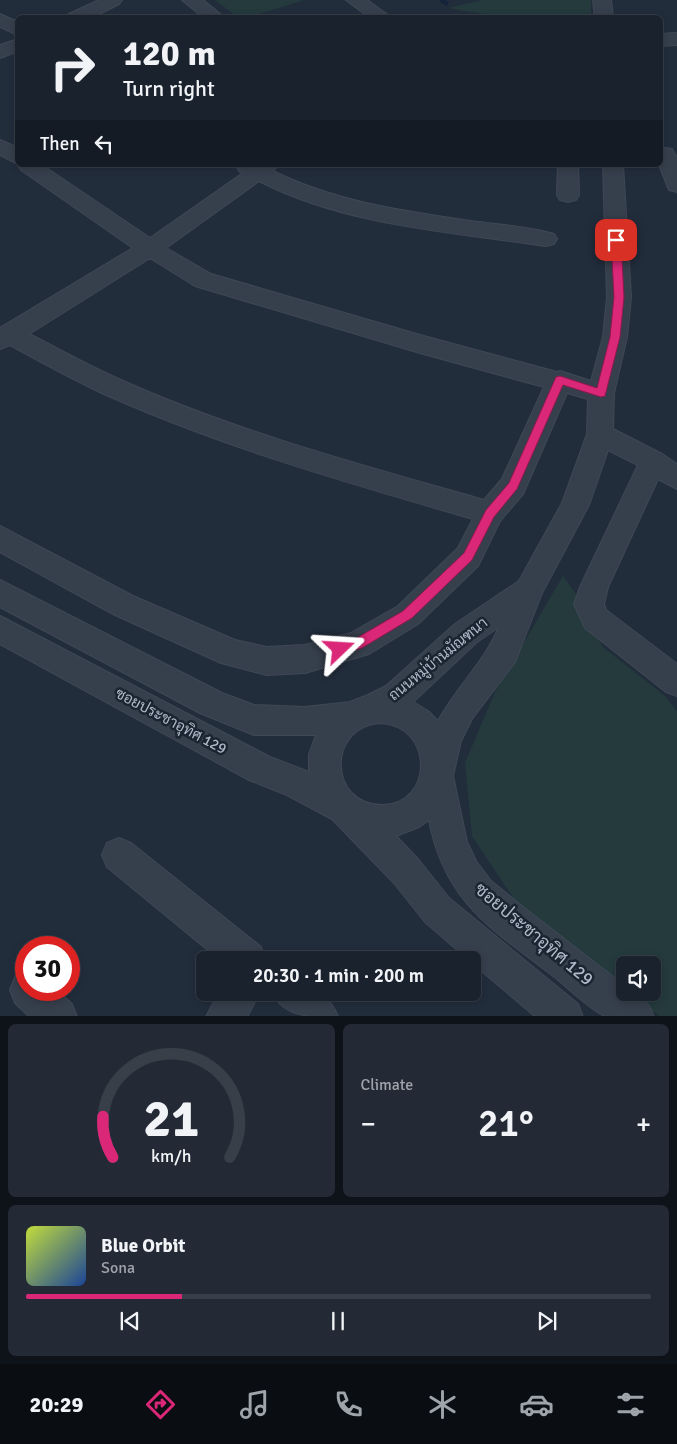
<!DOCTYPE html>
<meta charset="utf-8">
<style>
:root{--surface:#1a222d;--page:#232a35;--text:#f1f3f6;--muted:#9fa4aa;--line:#383f49;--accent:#db2777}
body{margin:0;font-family:Signika,Sarabun,sans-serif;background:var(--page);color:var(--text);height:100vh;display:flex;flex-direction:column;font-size:19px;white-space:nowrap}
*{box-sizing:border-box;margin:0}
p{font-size:16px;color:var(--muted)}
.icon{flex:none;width:28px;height:28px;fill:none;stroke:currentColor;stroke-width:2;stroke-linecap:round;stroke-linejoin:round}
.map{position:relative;height:1016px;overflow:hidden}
.details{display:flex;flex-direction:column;gap:8px;padding:8px;background:#0e1319;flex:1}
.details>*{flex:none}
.hud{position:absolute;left:15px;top:15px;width:648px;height:152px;border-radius:8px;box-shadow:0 2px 8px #0003,0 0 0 1px var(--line);background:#1a222d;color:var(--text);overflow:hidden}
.buttons{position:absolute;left:616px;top:956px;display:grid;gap:10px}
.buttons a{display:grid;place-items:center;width:45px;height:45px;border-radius:8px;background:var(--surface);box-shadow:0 2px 8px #0003,0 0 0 1px var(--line);font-size:25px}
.speed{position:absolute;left:15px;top:936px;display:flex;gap:10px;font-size:25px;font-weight:700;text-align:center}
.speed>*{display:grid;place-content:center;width:65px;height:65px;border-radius:50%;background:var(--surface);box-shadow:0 2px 8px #0003,0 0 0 1px var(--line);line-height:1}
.speed .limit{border:8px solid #d22;background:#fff;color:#111}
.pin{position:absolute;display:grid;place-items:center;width:42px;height:42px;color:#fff;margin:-21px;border-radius:10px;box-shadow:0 2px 8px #0006}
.me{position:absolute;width:55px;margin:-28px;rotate:70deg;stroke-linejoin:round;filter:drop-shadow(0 0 4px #0008)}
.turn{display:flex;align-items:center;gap:18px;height:105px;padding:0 25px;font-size:22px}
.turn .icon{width:65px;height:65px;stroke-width:2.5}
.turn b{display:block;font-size:35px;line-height:42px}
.then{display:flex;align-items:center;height:48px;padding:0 25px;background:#0003;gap:10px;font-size:19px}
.big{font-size:38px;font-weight:600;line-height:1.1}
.details .card{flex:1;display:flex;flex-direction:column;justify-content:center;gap:8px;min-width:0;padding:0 18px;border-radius:8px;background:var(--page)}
.details .dial{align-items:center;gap:0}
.dial svg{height:130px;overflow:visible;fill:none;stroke:var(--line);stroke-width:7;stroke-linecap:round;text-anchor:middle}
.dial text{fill:var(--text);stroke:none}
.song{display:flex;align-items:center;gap:15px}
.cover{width:60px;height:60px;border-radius:8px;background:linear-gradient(135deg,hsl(70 70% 55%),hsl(220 70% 35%))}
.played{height:5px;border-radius:2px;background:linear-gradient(90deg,var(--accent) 25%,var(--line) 25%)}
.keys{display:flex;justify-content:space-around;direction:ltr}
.heat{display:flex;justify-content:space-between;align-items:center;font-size:28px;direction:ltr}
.details .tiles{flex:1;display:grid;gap:8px;grid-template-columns:1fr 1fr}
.card:last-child{grid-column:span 2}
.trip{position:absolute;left:196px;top:951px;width:285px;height:50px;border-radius:8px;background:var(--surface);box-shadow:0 2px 8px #0003,0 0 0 1px var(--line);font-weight:600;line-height:50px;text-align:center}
.tab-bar{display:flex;height:80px;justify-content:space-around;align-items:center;background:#0a0e12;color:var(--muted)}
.tab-bar .icon{width:35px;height:35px}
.tab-bar .current{color:var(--accent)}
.tab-bar b{font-size:22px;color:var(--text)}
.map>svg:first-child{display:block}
</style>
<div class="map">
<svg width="677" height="1017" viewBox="0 0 677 1017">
<rect width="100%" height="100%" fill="#222d3c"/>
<g fill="#243a3d">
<path d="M 215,0 L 304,0 L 250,17 L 239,18 Z"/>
<path d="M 482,0 L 591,0 L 591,17 C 543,18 496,18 449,8 Z"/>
<path d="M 563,576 L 578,597 L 590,627 L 603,647 L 665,696 L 677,711 L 677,1016 L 659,1016 L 629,993 L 652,992 L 652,965 L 625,965 L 625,989 L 518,905 L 472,836 L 465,763 L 495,692 Z"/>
</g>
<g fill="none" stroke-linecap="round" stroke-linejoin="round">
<path stroke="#15243a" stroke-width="5" d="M 442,0 L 446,3"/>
<defs>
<g id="street">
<path d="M 99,0 L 122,0 L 119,4 L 91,18 L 66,18 L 69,14 Z"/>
<path d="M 182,0 L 203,0 L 225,18 L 204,18 Z"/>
<path d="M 346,0 L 367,0 L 392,18 L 370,18 Z"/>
<path d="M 593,0 L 611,0 L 613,18 L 595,18 Z"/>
<path d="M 0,14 L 18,22 L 18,35 L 0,27 Z"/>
<path d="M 677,33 L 677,45 L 660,46 L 660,34 Z"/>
<path d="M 18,39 L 18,51 L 0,58 L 0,45 Z"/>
<path d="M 0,140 L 18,148 L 18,164 L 0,155 Z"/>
<path d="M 665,148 L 672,149 L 677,158 L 677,192 L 669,190 L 659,165 L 660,149 Z"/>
<path d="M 18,165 L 42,165 L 150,238 L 243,173 L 239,171 L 236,165 L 278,165 L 273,171 C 335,202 404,211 471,221 C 499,225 527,226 554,234 L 557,239 L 554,244 L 546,246 C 451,232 347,226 259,181 L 166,248 L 211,274 L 420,335 L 557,372 L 560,371 L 591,381 L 603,337 L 607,297 L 603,165 L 623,165 L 631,297 L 627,337 L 614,393 L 613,429 L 662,454 L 677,464 L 677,489 L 658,479 L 608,587 L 604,604 L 606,610 L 677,664 L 677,696 L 666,692 L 585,628 L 574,604 L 580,587 L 638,465 L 608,450 L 589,505 L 542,593 L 515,662 L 472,719 L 461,741 L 453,776 L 467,842 L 476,861 L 491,881 L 532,914 L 625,986 L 625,992 C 641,992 649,1003 654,1017 C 643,1017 614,1017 605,1016 C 592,1011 568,988 556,978 C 494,930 445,904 429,820 L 419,827 L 396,836 L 418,859 L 449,898 L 578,1004 L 583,1017 L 536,1017 L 472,963 L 472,960 L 469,960 L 425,922 L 394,883 L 332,819 L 287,795 L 249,780 L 0,644 L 0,616 L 270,757 L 309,772 L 309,754 L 316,735 L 254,735 L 200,713 L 0,607 L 0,580 L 222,693 L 254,705 L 305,707 L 350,702 L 368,695 L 386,686 L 455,624 L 519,581 L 562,503 L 587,434 L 588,399 L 567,393 L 523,494 L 500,521 L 478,566 L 418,624 L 369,654 L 305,673 L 267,675 L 221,663 L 113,614 L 0,552 L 0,526 L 133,596 L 235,640 L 267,647 L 305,645 L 351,633 L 398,606 L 458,548 L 473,519 C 348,483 223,447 104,394 C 72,379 41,362 10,345 L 0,349 L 0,328 L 133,248 L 21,170 ZM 150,258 L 195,286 L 420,353 L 544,387 L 502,479 L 484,500 C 362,465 237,432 121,380 C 89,366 59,349 29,334 ZM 499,627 C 485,661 456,688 438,721 L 428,711 L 413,702 L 477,642 ZM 381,723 C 434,726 434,804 383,805 C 328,806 326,726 381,723 Z"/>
<path d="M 558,165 L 578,165 L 579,195 L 576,200 L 568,202 L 560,200 L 557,195 Z"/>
<path d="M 119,838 L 131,843 L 261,947 L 266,960 L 220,960 L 107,867 L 102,855 L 107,843 Z"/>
<path d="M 26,972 L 26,990 L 56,990 L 72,1004 L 77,1017 L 30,1017 L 15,1003 L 10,990 L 15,977 Z"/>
<path d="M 219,992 L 260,992 L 247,1017 L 206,1017 Z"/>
<path d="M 271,992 C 301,992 325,983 338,1017 C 308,1017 285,1017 271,992 Z"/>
</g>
</defs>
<use href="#street" stroke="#3f4855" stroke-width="2"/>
<use href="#street" fill="#363f4c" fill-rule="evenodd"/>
</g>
<path fill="#db2777" stroke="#8e194d" d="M 616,237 L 621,240 L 624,297 L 620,337 L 605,396 L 601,397 L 563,385 L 517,489 L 494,517 L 472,560 L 412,618 L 362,648 L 340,654 L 336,653 L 334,649 L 336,645 L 355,639 L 403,611 L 464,553 L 486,510 L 509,483 L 556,377 L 560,376 L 597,388 L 610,337 L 614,297 L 611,240 Z"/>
<g text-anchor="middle" stroke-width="5" stroke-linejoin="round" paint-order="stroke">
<g font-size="15" fill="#b1bac8" stroke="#1b2431">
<text transform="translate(438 659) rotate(-39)" y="5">ถนนหมู่บ้านมัณฑนา</text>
<text transform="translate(171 721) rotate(28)" y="5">ซอยประชาอุทิศ 129</text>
</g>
<g font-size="18" fill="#b1bac8" stroke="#1b2431">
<text transform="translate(534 934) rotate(40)" y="6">ซอยประชาอุทิศ 129</text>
</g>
</g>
</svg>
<div class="buttons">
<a><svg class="icon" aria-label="sound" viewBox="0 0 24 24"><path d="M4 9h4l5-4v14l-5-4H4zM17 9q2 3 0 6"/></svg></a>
</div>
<div class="speed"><div class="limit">30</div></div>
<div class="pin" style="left:616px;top:240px;background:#d93025"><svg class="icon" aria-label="arrive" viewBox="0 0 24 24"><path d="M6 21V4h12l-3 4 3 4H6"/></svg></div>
<svg class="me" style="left:340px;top:649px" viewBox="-20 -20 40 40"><path d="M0-17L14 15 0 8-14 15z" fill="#db2777" stroke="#fff" stroke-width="4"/></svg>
<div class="trip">20:30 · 1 min · 200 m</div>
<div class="hud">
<div class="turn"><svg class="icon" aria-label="right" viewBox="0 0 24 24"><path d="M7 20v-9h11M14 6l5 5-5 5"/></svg><div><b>120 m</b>Turn right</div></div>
<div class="then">Then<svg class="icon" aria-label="left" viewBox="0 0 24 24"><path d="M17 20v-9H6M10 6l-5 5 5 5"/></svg></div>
</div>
</div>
<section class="details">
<div class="tiles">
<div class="card dial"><svg viewBox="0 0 100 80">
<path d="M14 69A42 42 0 1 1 86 69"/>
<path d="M14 69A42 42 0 0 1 8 44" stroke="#db2777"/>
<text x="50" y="56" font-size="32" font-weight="700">21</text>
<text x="50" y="72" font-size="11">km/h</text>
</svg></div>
<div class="card"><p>Climate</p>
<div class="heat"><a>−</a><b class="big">21°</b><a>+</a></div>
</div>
<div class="card">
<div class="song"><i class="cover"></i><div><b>Blue Orbit</b><p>Sona</p></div></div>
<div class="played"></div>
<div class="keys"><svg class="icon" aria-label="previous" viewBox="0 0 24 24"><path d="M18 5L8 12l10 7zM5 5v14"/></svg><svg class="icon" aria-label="pause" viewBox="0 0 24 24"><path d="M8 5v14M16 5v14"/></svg><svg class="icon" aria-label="next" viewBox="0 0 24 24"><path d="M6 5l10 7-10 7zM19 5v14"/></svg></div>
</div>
</div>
</section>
<nav class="tab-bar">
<b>20:29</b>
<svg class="icon current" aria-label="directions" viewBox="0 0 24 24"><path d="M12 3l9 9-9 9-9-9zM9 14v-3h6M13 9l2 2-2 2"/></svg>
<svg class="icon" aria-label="music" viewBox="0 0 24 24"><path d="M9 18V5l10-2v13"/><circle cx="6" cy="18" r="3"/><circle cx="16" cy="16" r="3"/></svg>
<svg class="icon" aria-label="phone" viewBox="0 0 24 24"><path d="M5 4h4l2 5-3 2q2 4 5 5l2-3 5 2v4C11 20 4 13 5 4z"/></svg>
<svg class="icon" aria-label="climate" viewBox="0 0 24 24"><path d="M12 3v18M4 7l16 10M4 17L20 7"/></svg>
<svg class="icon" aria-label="car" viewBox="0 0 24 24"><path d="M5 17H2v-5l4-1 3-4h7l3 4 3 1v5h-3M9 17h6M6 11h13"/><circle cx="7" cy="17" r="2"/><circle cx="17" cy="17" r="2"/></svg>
<svg class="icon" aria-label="filters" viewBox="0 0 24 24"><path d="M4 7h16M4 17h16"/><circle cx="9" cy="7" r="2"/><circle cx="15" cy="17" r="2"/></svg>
</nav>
